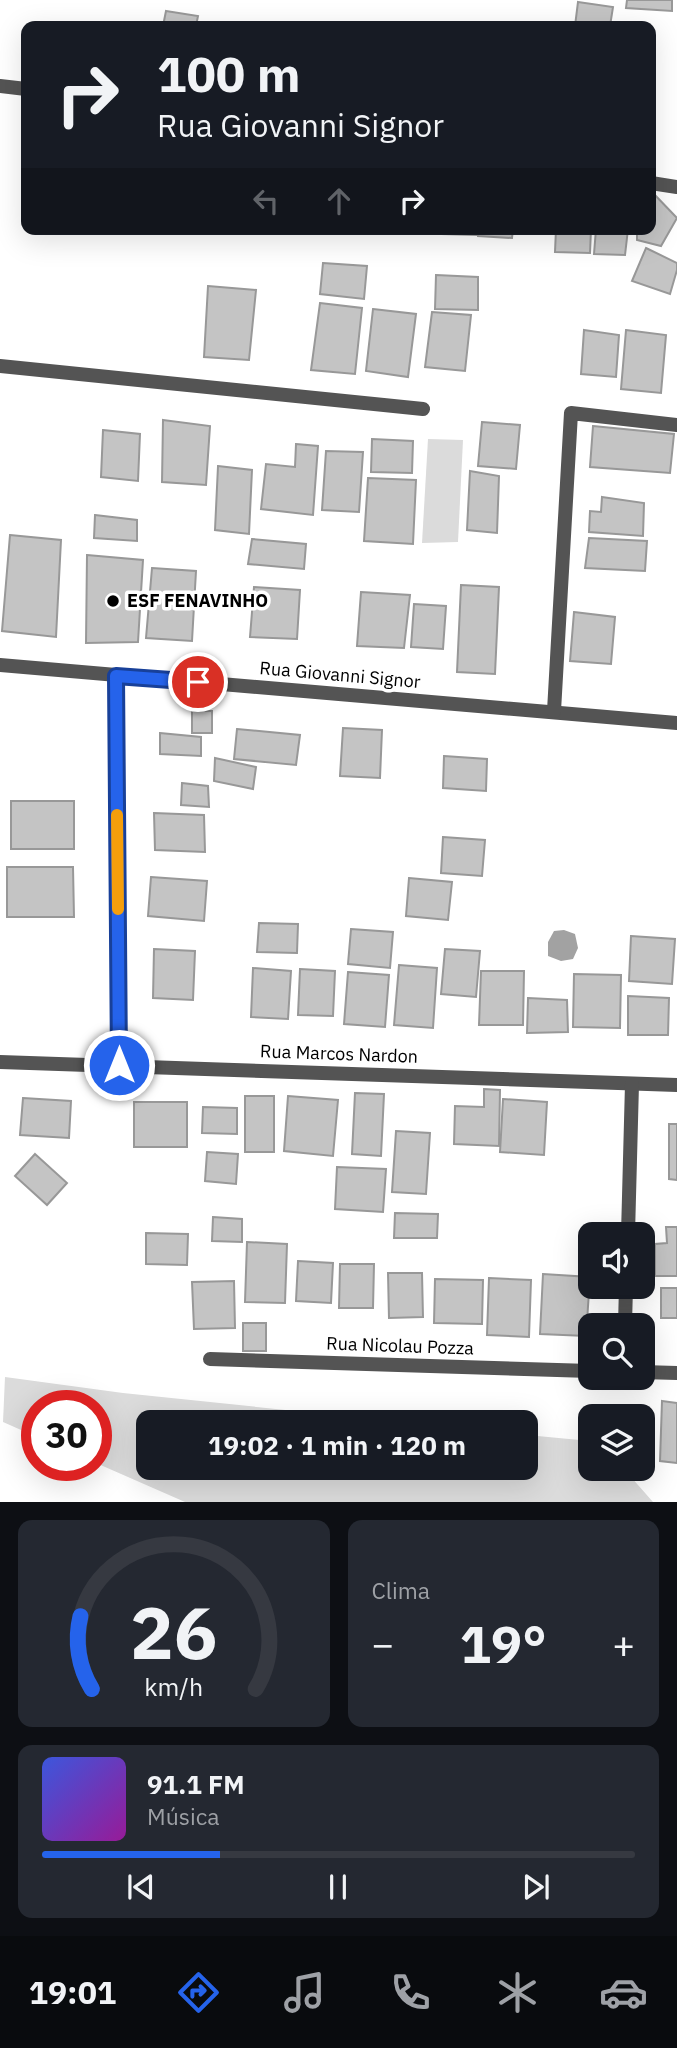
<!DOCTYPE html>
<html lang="pt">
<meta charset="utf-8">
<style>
:root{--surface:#171b24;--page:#242831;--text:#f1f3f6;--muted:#9ea1a6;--line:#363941;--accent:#2563eb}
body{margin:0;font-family:"IBM Plex Sans",sans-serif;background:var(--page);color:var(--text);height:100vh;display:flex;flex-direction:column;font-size:26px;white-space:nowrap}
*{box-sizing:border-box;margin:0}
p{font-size:23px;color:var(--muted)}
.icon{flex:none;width:38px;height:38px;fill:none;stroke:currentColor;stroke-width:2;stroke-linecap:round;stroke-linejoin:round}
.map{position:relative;height:1502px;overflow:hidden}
.drawer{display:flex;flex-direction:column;gap:18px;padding:18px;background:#0d0f14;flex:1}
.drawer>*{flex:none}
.top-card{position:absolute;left:21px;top:21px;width:635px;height:214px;border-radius:14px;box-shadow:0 7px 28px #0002;background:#171b24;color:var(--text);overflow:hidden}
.fabs{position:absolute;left:578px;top:1222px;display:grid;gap:14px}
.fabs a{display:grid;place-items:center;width:77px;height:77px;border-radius:14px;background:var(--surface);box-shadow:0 7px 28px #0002;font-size:35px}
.speed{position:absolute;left:21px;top:1390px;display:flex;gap:14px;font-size:35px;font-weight:700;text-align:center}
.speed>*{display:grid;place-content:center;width:91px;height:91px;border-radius:50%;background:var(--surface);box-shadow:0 7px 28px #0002;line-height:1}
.speed .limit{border:10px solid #d22;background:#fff;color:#111}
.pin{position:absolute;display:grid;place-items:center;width:60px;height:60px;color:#fff;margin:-30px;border:4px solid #fff;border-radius:50%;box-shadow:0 2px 7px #0007}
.me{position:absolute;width:77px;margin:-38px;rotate:0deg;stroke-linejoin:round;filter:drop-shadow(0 0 5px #0008)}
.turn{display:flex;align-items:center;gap:24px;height:147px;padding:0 21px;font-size:32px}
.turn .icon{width:91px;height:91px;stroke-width:2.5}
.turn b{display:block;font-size:49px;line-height:60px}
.lanes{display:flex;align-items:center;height:66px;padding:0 21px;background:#0003;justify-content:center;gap:35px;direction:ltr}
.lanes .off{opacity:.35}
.big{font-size:52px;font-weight:800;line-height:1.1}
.drawer .tile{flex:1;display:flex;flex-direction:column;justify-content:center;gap:10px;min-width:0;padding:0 24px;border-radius:14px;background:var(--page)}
.drawer .dial{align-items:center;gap:0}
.dial svg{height:182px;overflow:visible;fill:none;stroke:var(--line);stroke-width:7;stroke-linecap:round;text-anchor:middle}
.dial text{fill:var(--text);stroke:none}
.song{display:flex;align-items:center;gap:21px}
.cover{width:84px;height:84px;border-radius:10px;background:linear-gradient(135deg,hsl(230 70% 55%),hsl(300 70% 35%))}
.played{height:7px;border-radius:4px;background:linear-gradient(90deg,var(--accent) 30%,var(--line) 30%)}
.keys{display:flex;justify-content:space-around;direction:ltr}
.heat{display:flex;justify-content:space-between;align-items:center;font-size:38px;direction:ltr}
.drawer .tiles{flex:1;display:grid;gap:18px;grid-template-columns:1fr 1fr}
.tile:last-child{grid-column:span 2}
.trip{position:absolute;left:136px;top:1410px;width:402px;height:70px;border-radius:14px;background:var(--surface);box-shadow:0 7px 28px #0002;font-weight:800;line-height:70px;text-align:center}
.tab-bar{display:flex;height:112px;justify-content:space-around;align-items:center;background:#090b0e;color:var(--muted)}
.tab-bar .icon{width:49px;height:49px}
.tab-bar .selected{color:var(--accent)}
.tab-bar b{font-size:32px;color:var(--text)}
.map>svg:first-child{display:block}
</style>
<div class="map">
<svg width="677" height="1502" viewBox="0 0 677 1502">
<rect width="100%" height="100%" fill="#fff"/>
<g fill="#dbdbdb">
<path d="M 428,439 L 463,440 L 458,542 L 422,543 Z"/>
<path d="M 5,1377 L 123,1393 L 411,1423 L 149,1423 L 149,1468 L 527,1468 L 527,1435 L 590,1441 L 590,1468 L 623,1468 L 653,1502 L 185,1502 L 96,1463 L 96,1405 L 37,1405 L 37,1437 L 3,1422 Z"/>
</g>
<path fill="#a2a2a2" d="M 564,930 L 575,934 L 578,948 L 573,959 L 561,961 L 548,956 L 548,942 L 554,931 Z"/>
<g fill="#c4c4c4" stroke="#989898" stroke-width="2">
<path d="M 627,0 L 672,0 L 672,11 L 626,8 Z"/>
<path d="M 578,2 L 613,7 L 610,26 L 575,26 Z"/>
<path d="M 166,11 L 198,16 L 196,26 L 163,26 Z"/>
<path d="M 653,193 L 677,218 L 661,246 L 637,240 L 637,229 L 651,229 L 651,196 Z"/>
<path d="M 442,229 L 477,229 L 477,235 L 442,234 Z"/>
<path d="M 478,229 L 513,229 L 512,238 L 478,236 Z"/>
<path d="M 556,229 L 591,229 L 590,253 L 555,252 Z"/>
<path d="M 596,229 L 628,229 L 625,255 L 594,254 Z"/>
<path d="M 646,248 L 677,263 L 677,270 L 670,294 L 632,281 Z"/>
<path d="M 323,263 L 367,266 L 364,299 L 320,294 Z"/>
<path d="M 436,275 L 478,277 L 478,310 L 435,309 Z"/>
<path d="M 208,286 L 256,290 L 249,360 L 204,357 Z"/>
<path d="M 320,303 L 362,308 L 355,374 L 311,370 Z"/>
<path d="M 373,309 L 416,314 L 408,377 L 366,371 Z"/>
<path d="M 432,312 L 471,315 L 465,371 L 425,367 Z"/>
<path d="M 584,330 L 619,335 L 616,377 L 581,374 Z"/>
<path d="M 626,330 L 666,335 L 661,393 L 621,389 Z"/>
<path d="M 163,420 L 210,426 L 206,485 L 162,482 Z"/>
<path d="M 482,422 L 520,425 L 516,469 L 478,466 Z"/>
<path d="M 593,426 L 674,434 L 670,473 L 590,467 Z"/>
<path d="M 103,430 L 140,434 L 138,481 L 101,477 Z"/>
<path d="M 372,439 L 413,441 L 412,473 L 371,472 Z"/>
<path d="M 296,444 L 318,446 L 313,515 L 261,509 L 266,464 L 295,467 Z"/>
<path d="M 326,451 L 363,452 L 359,512 L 322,510 Z"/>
<path d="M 218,466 L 252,470 L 249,534 L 215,530 Z"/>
<path d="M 470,471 L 499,476 L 497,533 L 467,530 Z"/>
<path d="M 368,478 L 416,480 L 413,544 L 364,541 Z"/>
<path d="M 602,497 L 644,503 L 643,536 L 589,532 L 590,511 L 601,512 Z"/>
<path d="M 95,515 L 137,520 L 137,541 L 94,538 Z"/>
<path d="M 10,535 L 61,540 L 56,637 L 2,631 Z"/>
<path d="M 589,538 L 647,541 L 645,571 L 585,568 Z"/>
<path d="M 252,539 L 306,544 L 304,569 L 248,564 Z"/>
<path d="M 87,555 L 143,560 L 138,642 L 86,643 Z"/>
<path d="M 152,568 L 196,571 L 192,641 L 146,638 Z"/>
<path d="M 461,585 L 499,587 L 495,674 L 457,672 Z"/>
<path d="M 254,587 L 300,590 L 297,639 L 250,637 Z"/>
<path d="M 361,592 L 410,595 L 404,648 L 357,646 Z"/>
<path d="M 414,604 L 446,606 L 443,649 L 411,647 Z"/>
<path d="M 574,612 L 615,617 L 611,664 L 570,661 Z"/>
<rect x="192" y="711" width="20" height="22"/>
<path d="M 343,728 L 382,730 L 380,778 L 340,776 Z"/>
<path d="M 237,729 L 300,735 L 296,765 L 234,759 Z"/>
<path d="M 160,733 L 201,737 L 201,756 L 160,754 Z"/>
<path d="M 444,756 L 487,759 L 486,791 L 443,788 Z"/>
<path d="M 215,758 L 256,767 L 253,789 L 214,781 Z"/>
<path d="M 182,783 L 208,786 L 209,807 L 181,805 Z"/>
<rect x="11" y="801" width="63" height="48"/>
<path d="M 154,813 L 204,815 L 205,852 L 155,850 Z"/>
<path d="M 443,837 L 485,840 L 482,876 L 441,873 Z"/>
<path d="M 7,867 L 73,867 L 74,917 L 7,917 Z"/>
<path d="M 151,877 L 207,881 L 204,921 L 148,916 Z"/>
<path d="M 409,878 L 452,882 L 448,920 L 406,916 Z"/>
<path d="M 259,923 L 298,924 L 297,953 L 257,952 Z"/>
<path d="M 351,929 L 393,932 L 390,968 L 348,964 Z"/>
<path d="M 631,936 L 675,939 L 672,984 L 629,981 Z"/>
<path d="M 154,949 L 195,951 L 193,1000 L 153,998 Z"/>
<path d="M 445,949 L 480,951 L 476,997 L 441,994 Z"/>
<path d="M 399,965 L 437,968 L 433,1028 L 394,1025 Z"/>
<path d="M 253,968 L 291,971 L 288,1019 L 251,1017 Z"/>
<path d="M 300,969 L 335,971 L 333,1016 L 298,1015 Z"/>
<path d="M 481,971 L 524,971 L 523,1025 L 479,1025 Z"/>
<path d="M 348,972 L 389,975 L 385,1027 L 344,1024 Z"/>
<path d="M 574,974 L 621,975 L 620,1028 L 573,1027 Z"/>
<path d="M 628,996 L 669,998 L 668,1035 L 628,1035 Z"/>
<path d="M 528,998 L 567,1000 L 568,1032 L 527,1033 Z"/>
<path d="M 484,1089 L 500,1090 L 499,1146 L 454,1144 L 455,1106 L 484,1107 Z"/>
<path d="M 355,1093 L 384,1094 L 381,1156 L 352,1154 Z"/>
<rect x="245" y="1096" width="29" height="56"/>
<path d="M 288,1096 L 338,1100 L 333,1156 L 284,1151 Z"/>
<path d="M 23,1098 L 71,1101 L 69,1138 L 20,1135 Z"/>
<path d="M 503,1099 L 547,1102 L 544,1155 L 500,1152 Z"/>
<rect x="134" y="1102" width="53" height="45"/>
<path d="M 203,1107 L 237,1108 L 237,1134 L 202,1133 Z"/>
<path d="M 669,1124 L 677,1124 L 677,1180 L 669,1179 Z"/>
<path d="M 396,1131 L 430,1133 L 426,1194 L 392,1192 Z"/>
<path d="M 207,1152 L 238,1154 L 236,1184 L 205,1181 Z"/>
<path d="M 35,1154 L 67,1183 L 47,1205 L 15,1176 Z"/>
<path d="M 337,1167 L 386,1169 L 383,1212 L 335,1209 Z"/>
<path d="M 395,1213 L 438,1214 L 437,1238 L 394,1238 Z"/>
<path d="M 213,1217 L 242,1219 L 242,1242 L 212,1241 Z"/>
<path d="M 666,1227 L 677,1227 L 677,1276 L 655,1276 L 655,1244 L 667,1243 Z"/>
<path d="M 146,1233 L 188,1234 L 187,1265 L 146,1264 Z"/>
<path d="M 247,1242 L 287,1244 L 285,1303 L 245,1302 Z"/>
<path d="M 298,1261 L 333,1263 L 331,1303 L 296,1301 Z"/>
<path d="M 340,1264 L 374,1264 L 373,1308 L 339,1308 Z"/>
<path d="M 388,1273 L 422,1273 L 423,1317 L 389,1318 Z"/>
<path d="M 543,1274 L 590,1277 L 586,1336 L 540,1334 Z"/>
<path d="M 489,1278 L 531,1280 L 529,1337 L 487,1335 Z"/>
<path d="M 435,1279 L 483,1280 L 482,1324 L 434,1323 Z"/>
<path d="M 234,1281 L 235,1328 L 194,1329 L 192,1282 Z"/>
<rect x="661" y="1288" width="16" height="30"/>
<rect x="243" y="1323" width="23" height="28"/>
<path d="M 662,1401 L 677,1403 L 677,1463 L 660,1461 Z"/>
</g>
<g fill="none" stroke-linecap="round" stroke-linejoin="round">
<g stroke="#545454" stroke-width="14">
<path d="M 0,86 L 26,89"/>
<path d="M 651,183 L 677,187"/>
<path d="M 0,366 L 423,409"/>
<path d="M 0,665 L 677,723"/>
<path d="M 116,676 L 119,1065"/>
<path d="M 554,711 L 571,413 L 677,425"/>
<path d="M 0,1062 L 677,1085"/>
<path d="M 628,1234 L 632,1084"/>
<path d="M 625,1325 L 626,1286"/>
<path d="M 210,1359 L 590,1371"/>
<path d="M 642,1372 L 677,1373"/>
</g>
</g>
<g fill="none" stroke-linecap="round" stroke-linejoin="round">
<defs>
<path id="route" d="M 119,1065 L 116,676 L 198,682"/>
</defs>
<use href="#route" stroke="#184099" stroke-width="18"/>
<use href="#route" stroke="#2563eb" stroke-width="12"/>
<path stroke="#f59e0b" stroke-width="12" d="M 117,815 L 118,909"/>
</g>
<circle fill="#000" stroke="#fff" stroke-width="2.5" cx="113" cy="601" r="7"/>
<g text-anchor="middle" stroke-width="7" stroke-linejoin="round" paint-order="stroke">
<g font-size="18" font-weight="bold" fill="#000" stroke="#fff" text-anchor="start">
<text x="127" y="607">ESF FENAVINHO</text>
</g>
<g font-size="18" fill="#000" stroke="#fff">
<text transform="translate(340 675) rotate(5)" y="6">Rua Giovanni Signor</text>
<text transform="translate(339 1054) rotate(2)" y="6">Rua Marcos Nardon</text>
<text transform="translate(400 1346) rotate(2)" y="6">Rua Nicolau Pozza</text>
</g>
</g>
</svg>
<div class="fabs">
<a><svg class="icon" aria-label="sound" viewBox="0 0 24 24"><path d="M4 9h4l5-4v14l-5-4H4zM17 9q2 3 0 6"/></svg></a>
<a><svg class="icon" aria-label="search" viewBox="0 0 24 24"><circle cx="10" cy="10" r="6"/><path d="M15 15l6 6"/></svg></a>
<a><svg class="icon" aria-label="layers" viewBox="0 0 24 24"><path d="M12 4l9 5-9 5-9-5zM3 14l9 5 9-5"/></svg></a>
</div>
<div class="speed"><div class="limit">30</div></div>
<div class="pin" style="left:198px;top:682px;background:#d93025"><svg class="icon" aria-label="arrive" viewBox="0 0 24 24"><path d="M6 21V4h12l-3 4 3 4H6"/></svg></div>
<svg class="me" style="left:119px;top:1065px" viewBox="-20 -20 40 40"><circle r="17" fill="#2563eb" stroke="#fff" stroke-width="3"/><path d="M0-11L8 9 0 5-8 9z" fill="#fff"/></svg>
<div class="trip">19:02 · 1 min · 120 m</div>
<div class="top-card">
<div class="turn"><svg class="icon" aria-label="right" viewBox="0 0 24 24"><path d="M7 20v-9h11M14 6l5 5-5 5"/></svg><div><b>100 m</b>Rua Giovanni Signor</div></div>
<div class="lanes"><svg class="icon off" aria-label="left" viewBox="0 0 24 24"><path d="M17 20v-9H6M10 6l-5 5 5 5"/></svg><svg class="icon off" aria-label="ahead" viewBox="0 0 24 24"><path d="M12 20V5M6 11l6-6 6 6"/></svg><svg class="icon" aria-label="right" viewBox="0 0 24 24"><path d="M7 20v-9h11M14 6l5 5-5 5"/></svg></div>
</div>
</div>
<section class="drawer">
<div class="tiles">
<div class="tile dial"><svg viewBox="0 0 100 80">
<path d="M14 69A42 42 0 1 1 86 69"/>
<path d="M14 69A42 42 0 0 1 9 37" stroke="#2563eb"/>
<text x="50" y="56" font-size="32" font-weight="700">26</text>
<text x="50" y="72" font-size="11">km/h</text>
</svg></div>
<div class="tile"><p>Clima</p>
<div class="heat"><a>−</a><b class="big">19°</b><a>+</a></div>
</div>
<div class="tile">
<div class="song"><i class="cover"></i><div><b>91.1 FM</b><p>Música</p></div></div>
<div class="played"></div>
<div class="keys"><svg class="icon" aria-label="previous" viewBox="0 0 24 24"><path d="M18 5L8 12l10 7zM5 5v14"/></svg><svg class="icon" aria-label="pause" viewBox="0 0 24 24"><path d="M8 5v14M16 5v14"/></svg><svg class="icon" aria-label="next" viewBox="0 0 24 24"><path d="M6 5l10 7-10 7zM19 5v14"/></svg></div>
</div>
</div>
</section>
<nav class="tab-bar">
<b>19:01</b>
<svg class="icon selected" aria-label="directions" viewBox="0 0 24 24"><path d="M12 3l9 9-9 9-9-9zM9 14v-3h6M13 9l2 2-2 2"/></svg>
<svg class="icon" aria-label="music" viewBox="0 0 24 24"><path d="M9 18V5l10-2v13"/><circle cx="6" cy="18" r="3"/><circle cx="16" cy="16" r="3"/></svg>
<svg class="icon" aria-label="phone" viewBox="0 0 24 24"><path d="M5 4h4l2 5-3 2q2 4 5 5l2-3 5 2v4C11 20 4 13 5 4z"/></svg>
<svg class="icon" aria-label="climate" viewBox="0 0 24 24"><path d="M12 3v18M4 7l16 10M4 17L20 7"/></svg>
<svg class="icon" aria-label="car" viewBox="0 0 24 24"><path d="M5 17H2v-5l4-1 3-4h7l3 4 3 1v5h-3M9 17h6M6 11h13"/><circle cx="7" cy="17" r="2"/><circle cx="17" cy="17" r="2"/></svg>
</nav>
